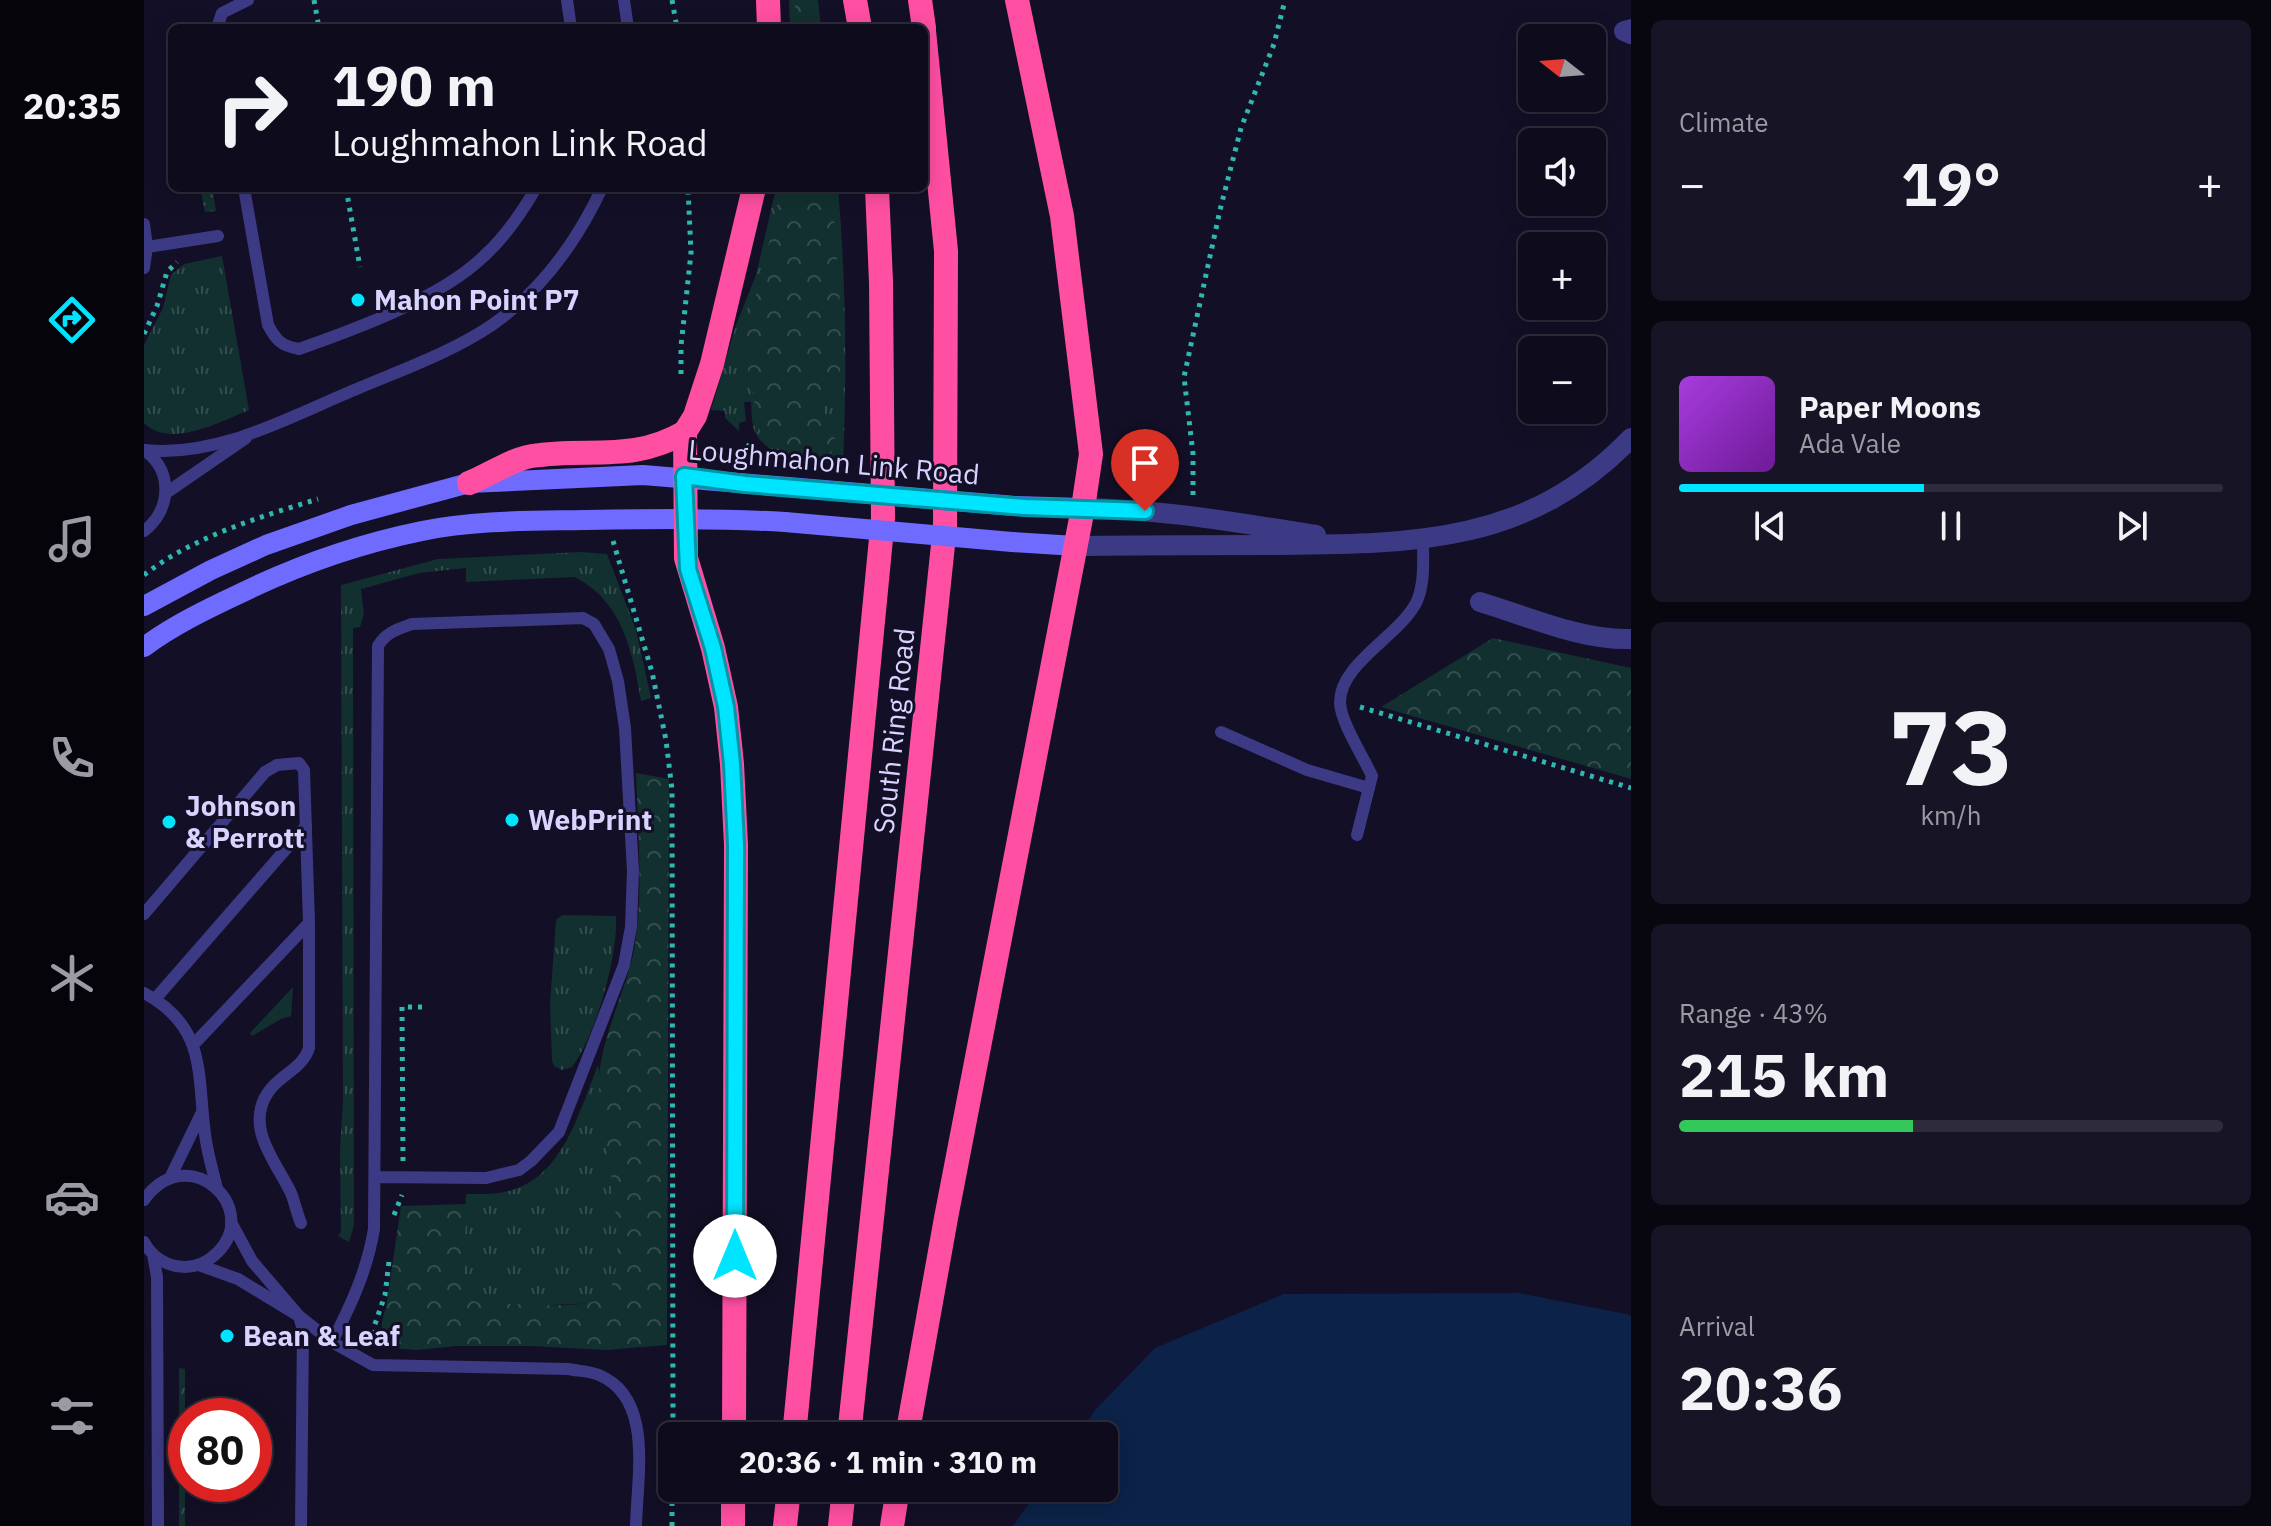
<!DOCTYPE html>
<meta charset="utf-8">
<style>
:root{--surface:#0e0b1c;--page:#171425;--text:#f1f3f6;--muted:#9b9ba3;--line:#2e2b3b;--accent:#00e5ff}
body{margin:0;font-family:"IBM Plex Sans",sans-serif;background:var(--page);color:var(--text);height:100vh;display:flex;flex-direction:column;font-size:30px;white-space:nowrap}
*{box-sizing:border-box;margin:0}
p{font-size:26px;color:var(--muted)}
.icon{flex:none;width:44px;height:44px;fill:none;stroke:currentColor;stroke-width:2;stroke-linecap:round;stroke-linejoin:round}
.map{position:relative;flex:1;overflow:hidden}
.sheet{display:flex;flex-direction:column;gap:20px;padding:20px;background:#08060f;width:640px}
.sheet>*{flex:none}
.hud{position:absolute;left:24px;top:24px;width:760px;height:168px;border-radius:12px;box-shadow:0 4px 20px #0003,0 0 0 2px var(--line);background:#0e0b1c;color:var(--text);overflow:hidden}
.needle{width:52px;rotate:287deg}
.fabs{position:absolute;left:1374px;top:24px;display:grid;gap:16px}
.fabs a{display:grid;place-items:center;width:88px;height:88px;border-radius:12px;background:var(--surface);box-shadow:0 4px 20px #0003,0 0 0 2px var(--line);font-size:40px}
.speed{position:absolute;left:24px;top:1398px;display:flex;gap:16px;font-size:40px;font-weight:700;text-align:center}
.speed>*{display:grid;place-content:center;width:104px;height:104px;border-radius:50%;background:var(--surface);box-shadow:0 4px 20px #0003,0 0 0 2px var(--line);line-height:1}
.speed .limit{border:12px solid #d22;background:#fff;color:#111}
.pin{position:absolute;display:grid;place-items:center;width:68px;height:68px;color:#fff;margin:-82px -34px;border-radius:50% 50% 50% 0;rotate:-45deg;box-shadow:0 0 8px #0007}
.pin .icon{rotate:45deg}
.me{position:absolute;width:88px;margin:-44px;rotate:0deg;stroke-linejoin:round;filter:drop-shadow(0 0 6px #0008)}
.turn{display:flex;align-items:center;gap:28px;height:168px;padding:0 32px;font-size:36px}
.turn .icon{width:104px;height:104px;stroke-width:2.5}
.turn b{display:block;font-size:56px;line-height:68px}
.big{font-size:60px;font-weight:700;line-height:1.1}
.sheet .widget{flex:1;display:flex;flex-direction:column;justify-content:center;gap:12px;min-width:0;padding:0 28px;border-radius:12px;background:var(--page)}
.sheet .dial{align-items:center;gap:0}
.dial b{font-size:104px;line-height:1}
.song{display:flex;align-items:center;gap:24px}
.cover{width:96px;height:96px;border-radius:12px;background:linear-gradient(135deg,hsl(280 70% 55%),hsl(280 70% 35%))}
.played{height:8px;border-radius:4px;background:linear-gradient(90deg,var(--accent) 45%,var(--line) 45%)}
.keys{display:flex;justify-content:space-around;direction:ltr}
.heat{display:flex;justify-content:space-between;align-items:center;font-size:44px;direction:ltr}
.charge{height:12px;border-radius:6px;background:linear-gradient(90deg,#34c759 43%,var(--line) 0)}
.trip{position:absolute;left:514px;top:1422px;width:460px;height:80px;border-radius:12px;background:var(--surface);box-shadow:0 4px 20px #0003,0 0 0 2px var(--line);font-weight:700;line-height:80px;text-align:center}
main{display:flex;flex:1;min-height:0}
.dock{display:flex;flex-direction:column;width:144px;justify-content:space-around;align-items:center;background:#06040b;color:var(--muted)}
.dock .icon{width:56px;height:56px}
.dock .on{color:var(--accent)}
.dock b{font-size:36px;color:var(--text)}
.map>svg:first-child{display:block}
</style>
<main>
<nav class="dock">
<b>20:35</b>
<svg class="icon on" aria-label="directions" viewBox="0 0 24 24"><path d="M12 3l9 9-9 9-9-9zM9 14v-3h6M13 9l2 2-2 2"/></svg>
<svg class="icon" aria-label="music" viewBox="0 0 24 24"><path d="M9 18V5l10-2v13"/><circle cx="6" cy="18" r="3"/><circle cx="16" cy="16" r="3"/></svg>
<svg class="icon" aria-label="phone" viewBox="0 0 24 24"><path d="M5 4h4l2 5-3 2q2 4 5 5l2-3 5 2v4C11 20 4 13 5 4z"/></svg>
<svg class="icon" aria-label="climate" viewBox="0 0 24 24"><path d="M12 3v18M4 7l16 10M4 17L20 7"/></svg>
<svg class="icon" aria-label="car" viewBox="0 0 24 24"><path d="M5 17H2v-5l4-1 3-4h7l3 4 3 1v5h-3M9 17h6M6 11h13"/><circle cx="7" cy="17" r="2"/><circle cx="17" cy="17" r="2"/></svg>
<svg class="icon" aria-label="filters" viewBox="0 0 24 24"><path d="M4 7h16M4 17h16"/><circle cx="9" cy="7" r="2"/><circle cx="15" cy="17" r="2"/></svg>
</nav>
<div class="map">
<svg width="1487" height="1526" viewBox="0 0 1487 1526">
<defs>
<pattern id="grass-tufts" width="24" height="20" patternUnits="userSpaceOnUse" patternTransform="scale(2)"><rect width="24" height="20" fill="#12302f"/><path d="M3 7l-1-3M5 7V3M7 7l1-3M15 17l-1-3M17 17v-4M19 17l1-3" fill="none" stroke="#344d4e"/></pattern>
<pattern id="forest-crowns" width="20" height="18" patternUnits="userSpaceOnUse" patternTransform="scale(2)"><rect width="20" height="18" fill="#12302f"/><path d="M2 6a3 3 0 1 1 6 0M12 15a3 3 0 1 1 6 0" fill="none" stroke="#344d4e"/></pattern>
<pattern id="park-dots" width="8" height="8" patternUnits="userSpaceOnUse" patternTransform="scale(2)"><rect width="8" height="8" fill="#12302f"/><path d="M2 2h.1M6 6h.1" fill="none" stroke="#344d4e" stroke-width="1.8" stroke-linecap="round"/></pattern>
</defs>
<rect width="100%" height="100%" fill="#130f26"/>
<g fill="url(#grass-tufts)">
<path d="M 645,0 L 674,0 L 677,28 L 646,28 Z"/>
<path d="M 632,188 L 694,188 C 702,281 703,371 699,464 C 670,462 629,463 612,434 C 607,426 608,412 607,402 L 600,402 L 602,421 L 595,423 L 595,431 L 581,418 L 581,411 L 567,410 L 592,325 L 612,275 Z"/>
<path d="M 78,256 L 105,410 C 76,422 26,449 0,423 L 0,345 L 19,308 L 27,275 L 40,264 Z"/>
<path d="M 437,552 L 463,554 L 492,630 L 507,698 L 497,701 C 489,653 479,602 431,577 L 322,582 L 322,568 L 275,573 L 217,589 L 220,614 L 216,627 L 209,628 L 210,1225 L 205,1242 L 194,1236 L 197,1232 L 196,1150 L 199,1101 L 197,585 L 294,559 Z"/>
<path d="M 418,915 L 472,916 C 474,956 452,1035 428,1067 L 418,1070 L 410,1066 L 408,1060 L 406,1004 L 412,920 Z"/>
<path d="M 149,987 L 147,1016 L 137,1019 L 108,1036 L 106,1033 Z"/>
<path d="M 454,1065 L 466,1136 L 473,1201 L 474,1276 L 466,1294 L 456,1303 L 334,1308 L 316,1287 L 322,1194 C 336,1194 351,1195 365,1191 C 420,1176 435,1111 454,1065 Z"/>
<path d="M 35,1368 L 41,1369 L 41,1526 L 35,1526 Z"/>
</g>
<g fill="url(#forest-crowns)">
<path d="M 651,0 L 668,0 L 671,28 L 651,28 Z"/>
<path d="M 637,188 L 688,188 L 699,348 L 695,377 L 679,410 L 693,444 L 682,458 L 630,448 L 618,436 L 612,420 L 610,394 L 600,354 L 599,333 L 617,280 Z"/>
<path d="M 1349,638 L 1487,668 L 1487,779 L 1237,707 Z"/>
<path d="M 492,773 L 525,779 L 523,1345 L 462,1350 L 387,1346 L 313,1346 L 273,1350 L 249,1348 C 235,1336 236,1323 242,1308 L 257,1206 L 323,1204 L 319,1275 L 321,1291 L 332,1302 C 358,1303 438,1311 459,1298 C 492,1275 458,1127 455,1090 C 452,1049 480,996 489,955 C 500,903 494,827 492,773 Z"/>
</g>
<path fill="url(#park-dots)" d="M 56,188 L 68,188 L 72,211 L 61,212 Z"/>
<path fill="#0c2248" d="M 1375,1293 L 1487,1315 L 1487,1526 L 869,1526 L 896,1488 L 960,1488 L 960,1436 L 933,1436 L 952,1409 L 1011,1348 L 1140,1294 Z"/>
<g fill="none" stroke-linecap="round" stroke-linejoin="round">
<g stroke="#2fb8b0" stroke-width="5" stroke-dasharray="4 6" stroke-linecap="butt">
<path d="M 170,0 L 175,28"/>
<path d="M 528,0 L 533,28"/>
<path d="M 202,188 L 216,267"/>
<path d="M 0,334 L 13,306 L 23,272 L 33,262"/>
<path d="M 537,374 L 537,346 L 547,253 L 544,188"/>
<path d="M 602,445 L 633,461"/>
<path d="M 1049,495 L 1049,454 L 1040,377 L 1076,210 L 1097,128 L 1130,44 L 1141,0"/>
<path d="M 469,541 L 508,672 L 522,740 L 528,790 L 529,1436"/>
<path d="M 0,575 C 48,537 116,517 174,499"/>
<path d="M 1216,707 L 1487,788"/>
<path d="M 259,1161 L 258,1007 L 281,1007"/>
<path d="M 250,1215 L 258,1195"/>
<path d="M 230,1344 L 230,1327 L 241,1295 L 245,1261"/>
<path d="M 528,1526 L 528,1488"/>
</g>
<g stroke="#3d3a85" stroke-width="12">
<path d="M 423,0 L 427,28"/>
<path d="M 480,0 L 484,28"/>
<path d="M 73,28 L 78,13 L 104,0"/>
<path d="M 100,188 L 124,325 C 132,340 137,346 155,349 C 212,329 297,298 340,256 C 361,237 378,212 392,188"/>
<path d="M 0,224 L 3,247 L 0,268"/>
<path d="M 3,247 L 74,236"/>
<path d="M 0,450 C 30,471 27,510 0,531"/>
<path d="M 1,450 C 75,458 149,415 215,388 C 260,369 308,352 348,325 C 397,291 433,241 458,188"/>
<path d="M 22,493 L 102,438"/>
<path d="M 1077,732 L 1163,770 L 1225,788"/>
<path d="M 1213,835 L 1228,776 C 1220,758 1196,721 1196,702 C 1196,663 1257,635 1273,601 C 1281,582 1279,559 1279,540"/>
<path d="M 0,914 L 121,772 L 133,765 L 155,763 L 160,770 L 165,923 L 49,1045"/>
<path d="M 0,993 C 63,1027 53,1073 61,1134 C 63,1152 69,1171 73,1189"/>
<path d="M 11,999 L 162,826"/>
<path d="M 26,1178 L 58,1112"/>
<path d="M 0,1200 C 43,1139 118,1207 74,1252 C 65,1261 53,1267 41,1267 C 23,1267 8,1257 0,1242"/>
<path d="M 87,1222 L 108,1261 L 155,1316 L 159,1330 L 157,1526"/>
<path d="M 157,1223 C 153,1214 151,1203 147,1193 C 133,1163 101,1129 123,1094 C 134,1075 158,1070 165,1048 L 165,923"/>
<path d="M 9,1254 L 13,1277 L 14,1526"/>
<path d="M 55,1265 L 94,1279 L 155,1316 L 188,1342 L 229,1365 L 424,1369 C 434,1371 446,1371 455,1375 C 510,1398 493,1477 492,1526"/>
<path d="M 188,1342 C 207,1305 223,1271 230,1229 L 234,646 C 242,632 254,629 268,624 L 439,618 L 450,624 L 465,649 L 474,681 L 481,728 L 489,871 L 487,927 L 480,965 L 415,1132 L 387,1161 L 375,1170 L 342,1178 L 232,1177"/>
</g>
<g stroke="#3d3a85" stroke-width="20">
<path d="M 1487,29 L 1480,31 L 1487,34"/>
<path d="M 939,508 C 1018,509 1095,523 1172,535"/>
<path d="M 932,546 C 999,545 1066,545 1133,545 C 1269,544 1385,544 1487,438"/>
<path d="M 1336,602 C 1382,616 1439,641 1487,639"/>
</g>
<g stroke="#6f6bff" stroke-width="20">
<path d="M 871,506 L 939,508"/>
<path d="M 868,542 L 932,546"/>
<path d="M 0,606 L 67,570 L 122,545 L 207,515 L 325,483 L 499,475 L 644,487"/>
<path d="M 0,647 C 28,626 63,609 95,594 C 154,565 214,544 278,531 C 330,520 387,521 441,520 C 508,519 574,518 641,522"/>
</g>
<g stroke="#ff4fa3" stroke-width="24">
<path d="M 624,0 L 625,28"/>
<path d="M 711,0 L 716,28"/>
<path d="M 776,0 L 780,28"/>
<path d="M 325,483 C 345,475 368,459 388,456 C 444,447 488,463 541,432"/>
<path d="M 590,1436 L 592,845 L 588,764 L 582,707 L 569,648 L 542,558 L 541,432 L 551,416 L 568,364 L 610,188"/>
<path d="M 650,1436 L 739,518 L 737,282 L 733,188"/>
<path d="M 705,1436 L 801,526 L 802,251 L 780,31"/>
<path d="M 763,1436 L 802,1218 L 939,508 L 947,454 L 918,216 L 873,0"/>
<path d="M 589,1526 L 589,1488"/>
<path d="M 641,1526 L 645,1488"/>
<path d="M 696,1526 L 700,1488"/>
<path d="M 748,1526 L 754,1488"/>
</g>
<g stroke="#6f6bff" stroke-width="20">
<path d="M 644,487 L 871,506"/>
<path d="M 641,522 L 868,542"/>
</g>
</g>
<g fill="none" stroke-linecap="round" stroke-linejoin="round">
<defs>
<path id="route" d="M 591,1256 L 592,845 L 588,764 L 582,707 L 569,648 L 544,569 L 540,476 L 601,484 L 881,507 L 1001,511"/>
</defs>
<use href="#route" stroke="#0095a6" stroke-width="20"/>
<use href="#route" stroke="#00e5ff" stroke-width="14"/>
</g>
<g fill="#00e5ff" stroke="#130f26" stroke-width="3">
<circle cx="214" cy="300" r="8"/>
<circle cx="368" cy="820" r="8"/>
<circle cx="25" cy="822" r="8"/>
<circle cx="83" cy="1336" r="8"/>
</g>
<g text-anchor="middle" stroke-width="6" stroke-linejoin="round" paint-order="stroke">
<g font-size="28" font-weight="bold" fill="#d9d4ff" stroke="#130f26" text-anchor="start">
<text x="230" y="310">Mahon Point P7</text>
<text x="41" y="816">Johnson<tspan x="41" dy="32">&amp; Perrott</tspan></text>
<text x="384" y="830">WebPrint</text>
<text x="99" y="1346">Bean &amp; Leaf</text>
</g>
<g font-size="28" fill="#d9d4ff" stroke="#130f26">
<text transform="translate(690 462) rotate(5)" y="10">Loughmahon Link Road</text>
<text transform="translate(750 731) rotate(-84)" y="10">South Ring Road</text>
</g>
</g>
</svg>
<div class="fabs">
<a><svg class="needle" viewBox="-14 -14 28 28"><path d="M0-13l5 13h-10z" fill="#e53935"/><path d="M0 13l5-13h-10z" fill="#9b9ba3"/></svg></a>
<a><svg class="icon" aria-label="sound" viewBox="0 0 24 24"><path d="M4 9h4l5-4v14l-5-4H4zM17 9q2 3 0 6"/></svg></a>
<a>+</a>
<a>−</a>
</div>
<div class="speed"><div class="limit">80</div></div>
<div class="pin" style="left:1001px;top:511px;background:#d93025"><svg class="icon" aria-label="arrive" viewBox="0 0 24 24"><path d="M6 21V4h12l-3 4 3 4H6"/></svg></div>
<svg class="me" style="left:591px;top:1256px" viewBox="-20 -20 40 40"><circle r="19" fill="#fff"/><path d="M0-13L10 11 0 6-10 11z" fill="#00e5ff"/></svg>
<div class="trip">20:36 · 1 min · 310 m</div>
<div class="hud">
<div class="turn"><svg class="icon" aria-label="right" viewBox="0 0 24 24"><path d="M7 20v-9h11M14 6l5 5-5 5"/></svg><div><b>190 m</b>Loughmahon Link Road</div></div>
</div>
</div>
<section class="sheet">
<div class="widget"><p>Climate</p>
<div class="heat"><a>−</a><b class="big">19°</b><a>+</a></div>
</div>
<div class="widget">
<div class="song"><i class="cover"></i><div><b>Paper Moons</b><p>Ada Vale</p></div></div>
<div class="played"></div>
<div class="keys"><svg class="icon" aria-label="previous" viewBox="0 0 24 24"><path d="M18 5L8 12l10 7zM5 5v14"/></svg><svg class="icon" aria-label="pause" viewBox="0 0 24 24"><path d="M8 5v14M16 5v14"/></svg><svg class="icon" aria-label="next" viewBox="0 0 24 24"><path d="M6 5l10 7-10 7zM19 5v14"/></svg></div>
</div>
<div class="widget dial"><b>73</b><p>km/h</p></div>
<div class="widget"><p>Range · 43%</p><b class="big">215 km</b><div class="charge"></div></div>
<div class="widget"><p>Arrival</p><b class="big">20:36</b></div>
</section>
</main>
